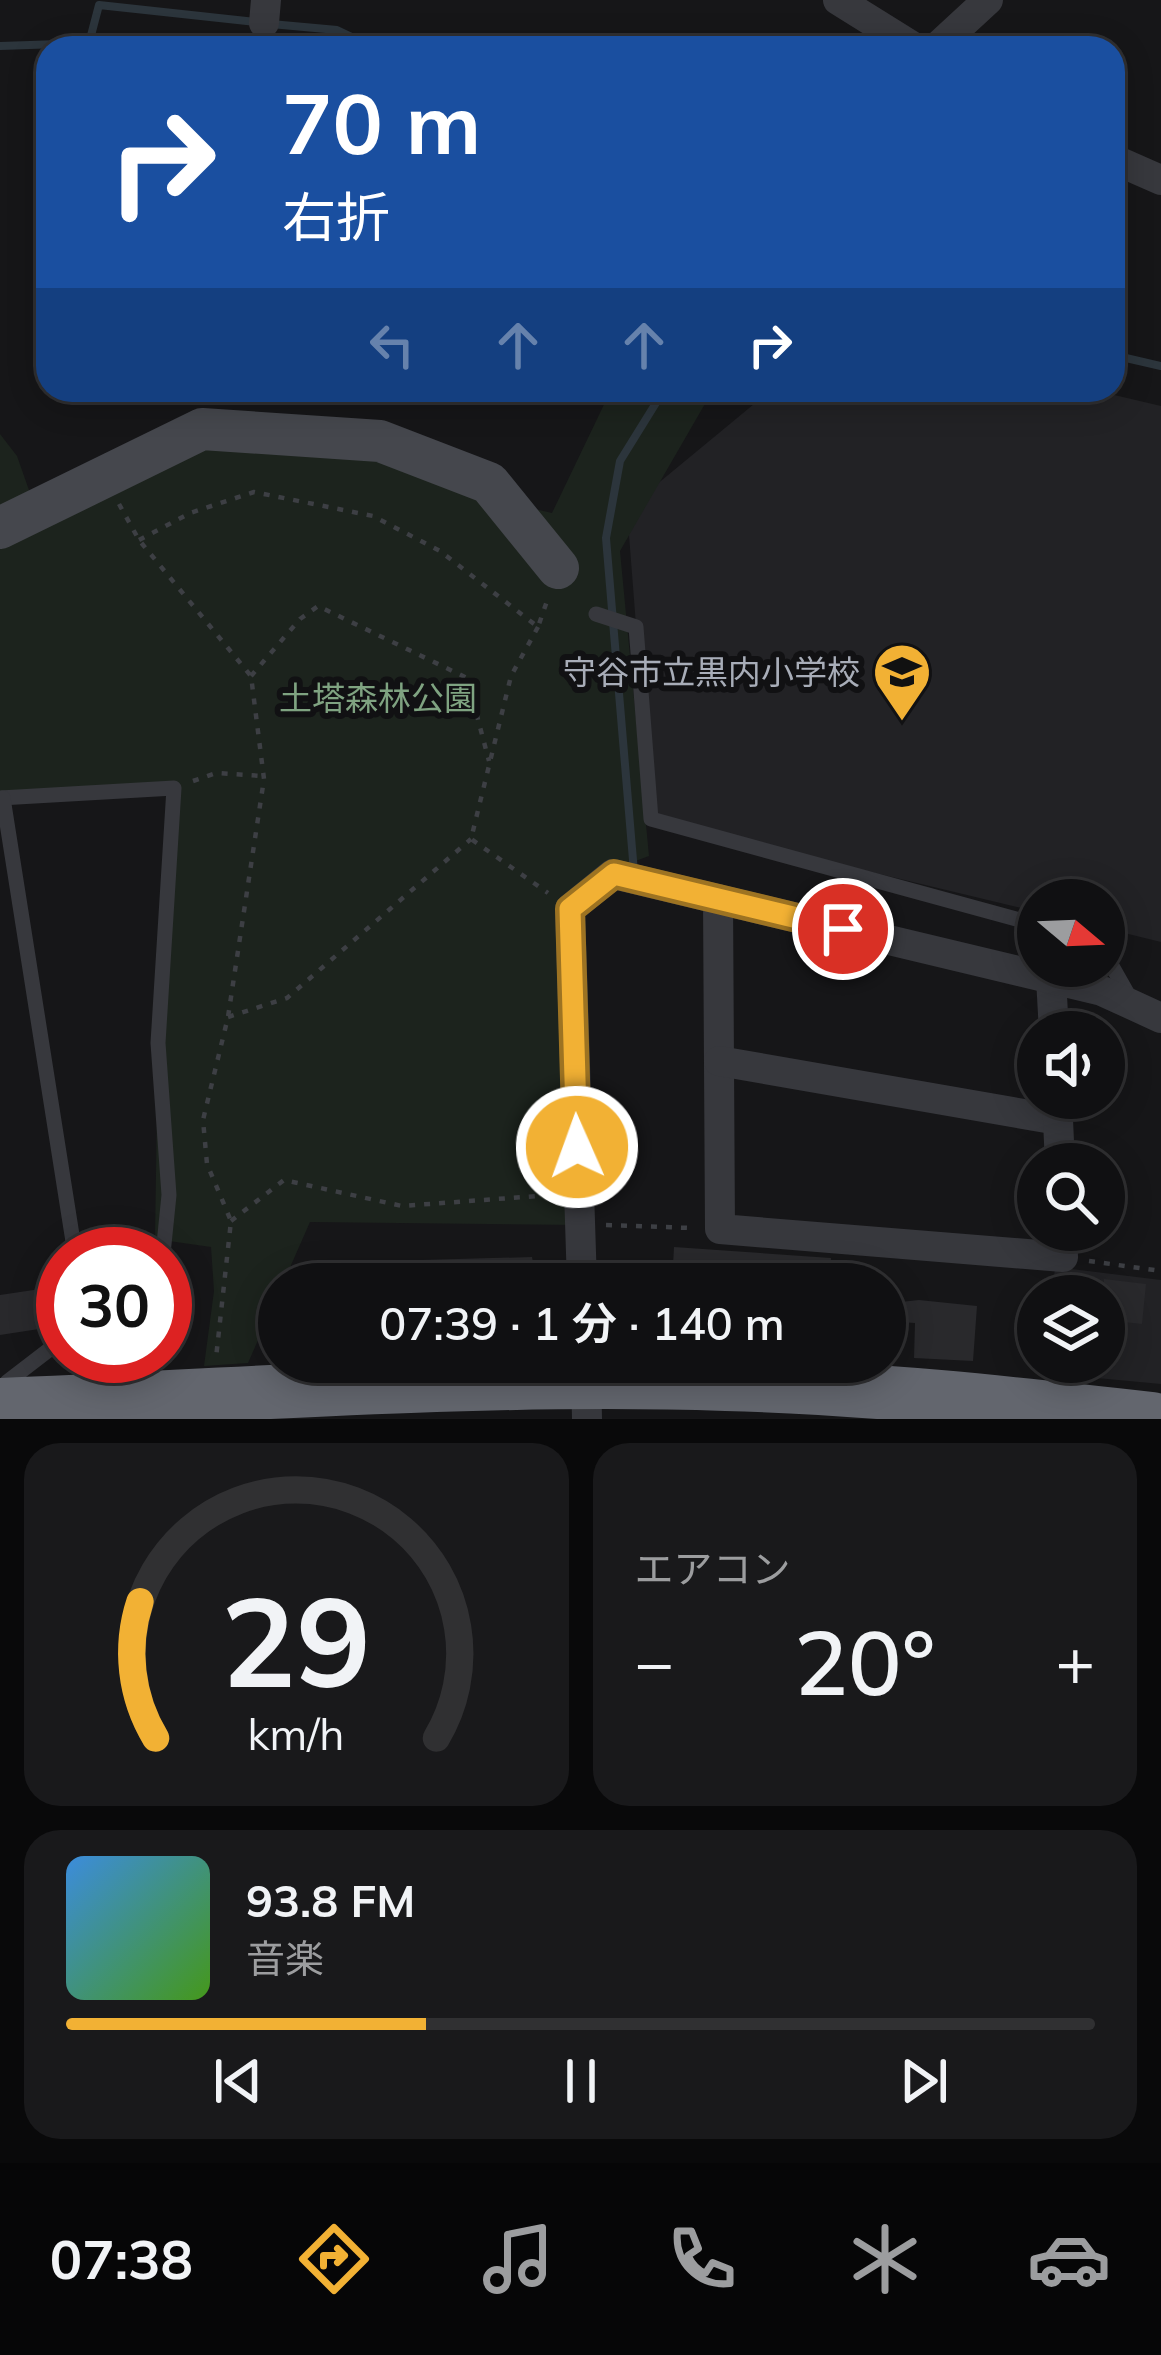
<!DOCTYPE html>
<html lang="ja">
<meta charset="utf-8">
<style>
:root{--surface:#101012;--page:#19191b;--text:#f1f3f6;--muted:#9c9d9f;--line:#303032;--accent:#f2b134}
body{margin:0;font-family:Mulish,"Noto Sans JP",sans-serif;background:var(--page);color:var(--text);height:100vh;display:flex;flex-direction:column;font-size:45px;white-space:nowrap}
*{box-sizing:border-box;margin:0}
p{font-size:39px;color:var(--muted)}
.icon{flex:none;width:66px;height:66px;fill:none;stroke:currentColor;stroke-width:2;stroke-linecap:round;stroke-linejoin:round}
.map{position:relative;height:1419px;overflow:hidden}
.sheet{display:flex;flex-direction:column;gap:24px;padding:24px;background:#09090a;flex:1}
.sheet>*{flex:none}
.guide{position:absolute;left:36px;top:36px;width:1089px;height:366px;border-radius:36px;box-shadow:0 6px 30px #0003,0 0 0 3px var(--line);background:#1a4fa0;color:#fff;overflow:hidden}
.needle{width:78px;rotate:109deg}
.controls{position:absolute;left:1017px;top:879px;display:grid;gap:24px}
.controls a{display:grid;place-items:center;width:108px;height:108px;border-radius:50%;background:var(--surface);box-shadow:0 6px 30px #0003,0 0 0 3px var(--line);font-size:60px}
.speed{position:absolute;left:36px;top:1227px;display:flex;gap:24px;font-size:60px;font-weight:700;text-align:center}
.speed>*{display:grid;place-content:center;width:156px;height:156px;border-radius:50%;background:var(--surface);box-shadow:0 6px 30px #0003,0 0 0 3px var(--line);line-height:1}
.speed .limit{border:18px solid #d22;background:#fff;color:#111}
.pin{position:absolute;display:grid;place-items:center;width:102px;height:102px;color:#fff;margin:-51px;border:6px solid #fff;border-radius:50%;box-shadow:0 3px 12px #0007}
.me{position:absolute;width:132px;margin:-66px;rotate:358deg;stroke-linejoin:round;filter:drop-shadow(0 0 9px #0008)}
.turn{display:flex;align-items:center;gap:42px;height:252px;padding:0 48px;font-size:54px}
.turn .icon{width:156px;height:156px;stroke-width:2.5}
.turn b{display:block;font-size:84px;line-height:102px}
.lanes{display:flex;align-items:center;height:114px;padding:0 48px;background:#0003;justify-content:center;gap:60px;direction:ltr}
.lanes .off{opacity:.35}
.big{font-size:90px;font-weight:600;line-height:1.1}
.sheet .card{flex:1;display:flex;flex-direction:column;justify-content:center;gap:18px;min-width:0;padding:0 42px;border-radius:36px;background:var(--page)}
.sheet .dial{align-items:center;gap:0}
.dial svg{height:312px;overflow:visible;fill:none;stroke:var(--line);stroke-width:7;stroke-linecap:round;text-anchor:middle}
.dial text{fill:var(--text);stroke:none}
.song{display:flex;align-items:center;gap:36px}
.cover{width:144px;height:144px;border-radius:18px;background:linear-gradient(135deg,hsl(210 70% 55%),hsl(100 70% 35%))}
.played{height:12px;border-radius:6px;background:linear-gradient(90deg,var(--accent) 35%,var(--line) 35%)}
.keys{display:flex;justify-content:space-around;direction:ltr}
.heat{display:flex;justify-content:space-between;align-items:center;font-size:66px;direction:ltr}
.sheet .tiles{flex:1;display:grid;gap:24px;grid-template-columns:1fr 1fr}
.card:last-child{grid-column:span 2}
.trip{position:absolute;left:258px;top:1263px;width:648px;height:120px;border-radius:60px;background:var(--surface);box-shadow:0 6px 30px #0003,0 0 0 3px var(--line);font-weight:600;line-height:120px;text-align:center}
.dock{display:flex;height:192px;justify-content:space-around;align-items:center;background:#060607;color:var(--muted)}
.dock .icon{width:84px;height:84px}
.dock .selected{color:var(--accent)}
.dock b{font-size:54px;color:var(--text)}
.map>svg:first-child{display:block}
</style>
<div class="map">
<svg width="1161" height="1419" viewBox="0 0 1161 1419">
<rect width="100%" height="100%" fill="#161618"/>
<g fill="#222225">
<path d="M 771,390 L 1093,390 L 1161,406 L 1161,942 L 1104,928 L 1104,900 L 1038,900 L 1038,912 L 651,819 L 627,509 Z"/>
<path d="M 1055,1267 L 1161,1280 L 1161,1384 L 1043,1373 L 1044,1362 L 1104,1362 L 1104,1296 L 1052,1296 Z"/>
</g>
<path fill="#1c231d" d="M 611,390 L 713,390 L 620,551 L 649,856 L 614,869 L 570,909 L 579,1225 L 310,1222 L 248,1363 L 204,1366 L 214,1291 L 211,1247 L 155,1239 L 159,973 L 168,789 L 0,796 L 0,434 L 17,456 L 36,510 L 202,429 L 364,440 L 505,502 L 552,513 Z"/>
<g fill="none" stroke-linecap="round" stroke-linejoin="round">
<g stroke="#2c353c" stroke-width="8">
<path d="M 271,24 L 337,30 L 375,48"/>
<path d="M 0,46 L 89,43 L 99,5 L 256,22"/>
<path d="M 1113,355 L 1161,366"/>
<path d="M 634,872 L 606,538 L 620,461 L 664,390"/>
</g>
</g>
<g fill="#29292c">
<path d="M 674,1247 L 831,1258 L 830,1284 L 672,1284 Z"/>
<path d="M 532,1257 L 537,1284 L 417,1284 L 422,1260 Z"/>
<path d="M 1104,1279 L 1146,1284 L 1142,1324 L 1104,1320 Z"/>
<path d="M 47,1288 L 52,1327 L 0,1335 L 0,1295 Z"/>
<path d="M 919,1300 L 977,1306 L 973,1361 L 914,1358 L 915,1323 L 899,1322 L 901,1302 Z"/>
</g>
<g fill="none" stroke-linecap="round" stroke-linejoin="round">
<g stroke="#3d3f44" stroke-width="4.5" stroke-dasharray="6 9" stroke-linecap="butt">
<path d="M 119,504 L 139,540 L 251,676 L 264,779 L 228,1017 L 203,1120 L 207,1164 L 231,1221 L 216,1358"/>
<path d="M 139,540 L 190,513 L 254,492 L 373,516 L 440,551 L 538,627 L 547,601"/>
<path d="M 538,627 L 511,676 L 471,839 L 548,893"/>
<path d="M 251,676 L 300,619 L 318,606 L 467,678 L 489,761"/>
<path d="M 193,781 L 216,773 L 263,776"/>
<path d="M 228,1017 L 287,998 L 471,839"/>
<path d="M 231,1221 L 284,1180 L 402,1206 L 551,1195"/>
<path d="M 606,1225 L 691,1228"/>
<path d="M 1089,1261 L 1161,1271"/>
</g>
<g stroke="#37383d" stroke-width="15">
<path d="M 596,614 L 636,627 L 651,819 L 1038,925"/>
<path d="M 0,798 L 174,788 L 158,1043 L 169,1195 L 163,1254"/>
<path d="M 3,798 L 75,1254"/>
<path d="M 1104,952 L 1130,998"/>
<path d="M 153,1389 L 153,1356"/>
<path d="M 5,1392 L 7,1382 L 63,1339"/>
</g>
<g stroke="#37383d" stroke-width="30">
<path d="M 838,0 L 915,48"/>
<path d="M 264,23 L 266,0"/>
<path d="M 936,48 L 988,0"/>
<path d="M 1113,159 L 1161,180"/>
<path d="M 718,899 L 720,1229 L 1063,1257 L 1062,1230"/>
<path d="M 1051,978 L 1054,1032"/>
<path d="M 719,1061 L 1058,1120"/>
<path d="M 1057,1098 L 1060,1164"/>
<path d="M 582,1284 L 570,909 L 613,874 L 1102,991 L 1161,1018"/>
<path d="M 586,1368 L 587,1419"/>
</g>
<path stroke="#45474d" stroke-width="42" d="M 0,528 L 202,429 L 380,441 L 489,483 L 558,568"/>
<path stroke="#63666e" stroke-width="54" d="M 0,1405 C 241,1395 485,1376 726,1384 C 869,1388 1010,1403 1152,1419"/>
</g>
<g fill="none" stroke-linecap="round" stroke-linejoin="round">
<defs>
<path id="route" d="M 577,1147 L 570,909 L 614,874 L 843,929"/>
</defs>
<use href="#route" stroke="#9d7322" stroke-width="30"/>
<use href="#route" stroke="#f2b134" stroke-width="21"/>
</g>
<defs>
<symbol id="school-pin" viewBox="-11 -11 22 30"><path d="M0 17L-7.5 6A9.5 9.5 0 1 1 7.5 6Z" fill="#f2b134" stroke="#111113"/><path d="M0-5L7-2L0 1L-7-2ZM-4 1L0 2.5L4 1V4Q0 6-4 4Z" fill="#111"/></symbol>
</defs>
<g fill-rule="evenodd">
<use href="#school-pin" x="869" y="639" width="66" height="90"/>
</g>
<g text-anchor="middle" stroke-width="12" stroke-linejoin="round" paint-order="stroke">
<g font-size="33" fill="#a8adb8" stroke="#111113" text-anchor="end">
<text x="860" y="684">守谷市立黒内小学校</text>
</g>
<g font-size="33" fill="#7fa381" stroke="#111113">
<text x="378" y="710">土塔森林公園</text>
</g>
</g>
</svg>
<div class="controls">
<a><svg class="needle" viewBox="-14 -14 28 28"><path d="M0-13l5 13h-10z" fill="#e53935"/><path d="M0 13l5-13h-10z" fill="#9c9d9f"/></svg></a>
<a><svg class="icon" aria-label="sound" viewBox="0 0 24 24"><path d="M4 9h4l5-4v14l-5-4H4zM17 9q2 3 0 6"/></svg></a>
<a><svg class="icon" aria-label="search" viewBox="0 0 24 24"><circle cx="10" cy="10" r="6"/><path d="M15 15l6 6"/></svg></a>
<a><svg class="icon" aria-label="layers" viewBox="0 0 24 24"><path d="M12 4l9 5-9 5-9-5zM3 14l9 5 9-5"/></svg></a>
</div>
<div class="speed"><div class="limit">30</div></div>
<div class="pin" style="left:843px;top:929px;background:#d93025"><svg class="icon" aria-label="arrive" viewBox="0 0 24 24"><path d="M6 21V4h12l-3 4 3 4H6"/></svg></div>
<svg class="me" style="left:577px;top:1147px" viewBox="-20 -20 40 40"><circle r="17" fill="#f2b134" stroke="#fff" stroke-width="3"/><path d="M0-11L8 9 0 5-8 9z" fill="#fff"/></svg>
<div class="trip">07:39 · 1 分 · 140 m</div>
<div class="guide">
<div class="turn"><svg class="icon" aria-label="right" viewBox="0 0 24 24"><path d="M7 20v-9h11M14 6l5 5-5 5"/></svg><div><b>70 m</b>右折</div></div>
<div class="lanes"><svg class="icon off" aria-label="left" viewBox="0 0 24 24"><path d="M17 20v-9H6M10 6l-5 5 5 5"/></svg><svg class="icon off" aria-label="ahead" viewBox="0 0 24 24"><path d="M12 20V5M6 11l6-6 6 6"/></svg><svg class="icon off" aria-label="ahead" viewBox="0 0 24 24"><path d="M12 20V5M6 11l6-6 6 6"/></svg><svg class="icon" aria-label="right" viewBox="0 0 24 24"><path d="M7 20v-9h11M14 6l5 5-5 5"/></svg></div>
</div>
</div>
<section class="sheet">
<div class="tiles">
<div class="card dial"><svg viewBox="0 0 100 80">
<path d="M14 69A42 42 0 1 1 86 69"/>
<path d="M14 69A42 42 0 0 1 10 34" stroke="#f2b134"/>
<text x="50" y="56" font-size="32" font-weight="700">29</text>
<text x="50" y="72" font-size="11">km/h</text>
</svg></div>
<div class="card"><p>エアコン</p>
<div class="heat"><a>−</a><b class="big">20°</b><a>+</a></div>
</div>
<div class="card">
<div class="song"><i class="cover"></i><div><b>93.8 FM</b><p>音楽</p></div></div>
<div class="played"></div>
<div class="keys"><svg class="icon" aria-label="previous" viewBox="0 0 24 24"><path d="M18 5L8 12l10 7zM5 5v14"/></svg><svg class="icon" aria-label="pause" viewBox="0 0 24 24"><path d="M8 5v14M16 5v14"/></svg><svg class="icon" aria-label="next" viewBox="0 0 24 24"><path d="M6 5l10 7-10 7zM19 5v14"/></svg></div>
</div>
</div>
</section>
<nav class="dock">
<b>07:38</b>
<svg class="icon selected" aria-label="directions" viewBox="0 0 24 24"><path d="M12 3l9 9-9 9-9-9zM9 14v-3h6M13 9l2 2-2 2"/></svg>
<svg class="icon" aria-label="music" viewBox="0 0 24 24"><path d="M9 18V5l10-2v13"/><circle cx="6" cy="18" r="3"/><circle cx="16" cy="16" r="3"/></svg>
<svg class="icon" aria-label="phone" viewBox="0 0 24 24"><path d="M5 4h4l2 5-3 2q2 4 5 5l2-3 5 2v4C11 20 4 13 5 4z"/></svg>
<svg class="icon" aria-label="climate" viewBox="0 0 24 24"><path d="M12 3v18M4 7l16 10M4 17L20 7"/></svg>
<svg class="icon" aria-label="car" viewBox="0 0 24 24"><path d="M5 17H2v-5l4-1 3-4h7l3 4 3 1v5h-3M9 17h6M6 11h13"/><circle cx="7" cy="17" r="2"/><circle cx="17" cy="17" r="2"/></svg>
</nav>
